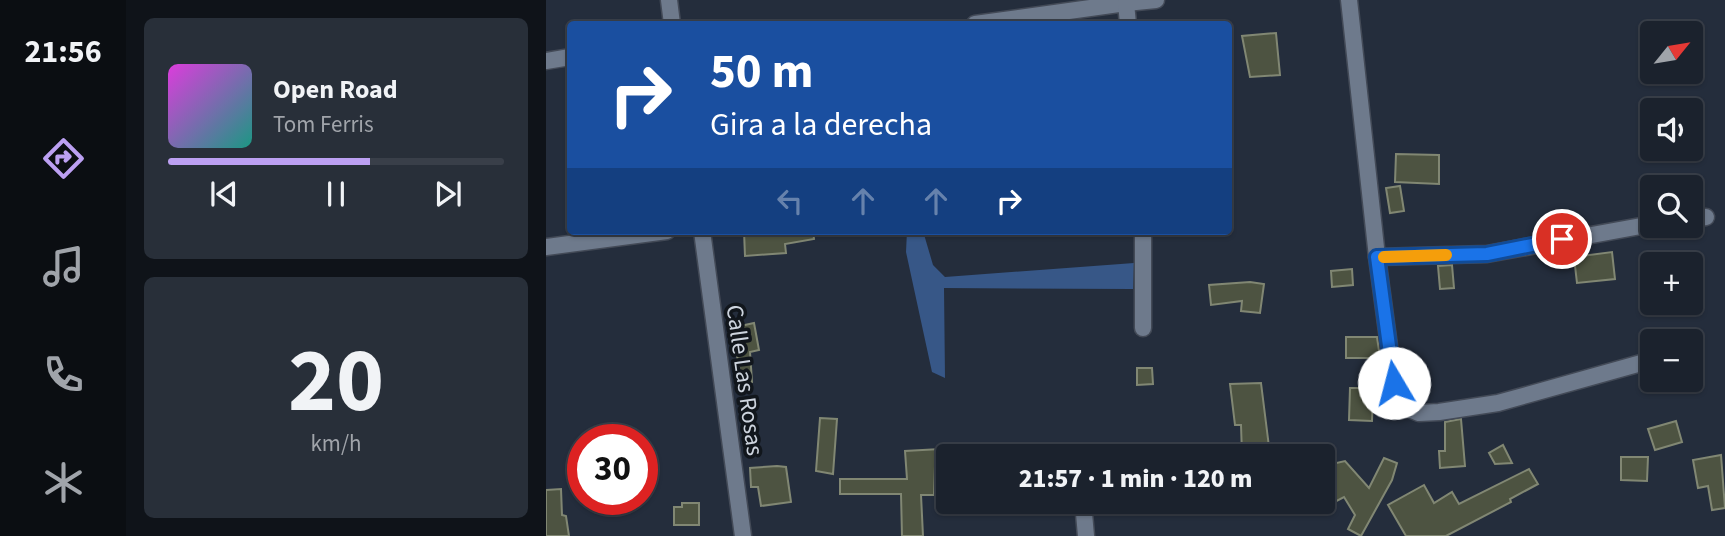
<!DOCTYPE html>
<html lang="es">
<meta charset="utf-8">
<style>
:root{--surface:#1b222d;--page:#282f39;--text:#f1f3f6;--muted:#a0a4aa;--line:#393f49;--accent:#bca0f2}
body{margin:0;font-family:"Source Sans 3",sans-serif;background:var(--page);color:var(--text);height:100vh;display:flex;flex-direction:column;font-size:26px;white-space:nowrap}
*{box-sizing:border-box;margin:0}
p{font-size:23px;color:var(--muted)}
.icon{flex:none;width:38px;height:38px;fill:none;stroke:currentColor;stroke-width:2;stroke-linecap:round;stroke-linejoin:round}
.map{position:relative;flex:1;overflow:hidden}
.drawer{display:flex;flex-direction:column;gap:18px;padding:18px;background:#0f1319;width:420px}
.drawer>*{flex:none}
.banner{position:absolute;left:21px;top:21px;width:665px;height:214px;border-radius:7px;box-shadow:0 2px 5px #0004,0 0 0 2px var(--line);background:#1a4fa0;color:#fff;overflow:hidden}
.needle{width:46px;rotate:60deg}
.fabs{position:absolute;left:1094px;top:21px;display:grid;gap:14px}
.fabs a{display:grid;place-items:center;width:63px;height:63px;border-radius:7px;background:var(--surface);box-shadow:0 2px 5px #0004,0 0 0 2px var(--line);font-size:35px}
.speed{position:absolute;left:21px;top:424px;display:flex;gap:14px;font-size:35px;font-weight:700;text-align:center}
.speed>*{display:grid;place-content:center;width:91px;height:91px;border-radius:50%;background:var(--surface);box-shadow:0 2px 5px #0004,0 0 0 2px var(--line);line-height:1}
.speed .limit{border:10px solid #d22;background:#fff;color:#111}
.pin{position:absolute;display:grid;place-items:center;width:60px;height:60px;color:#fff;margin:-30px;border:4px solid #fff;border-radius:50%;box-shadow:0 2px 7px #0007}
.me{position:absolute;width:77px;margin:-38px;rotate:352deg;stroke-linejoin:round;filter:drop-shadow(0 0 5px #0008)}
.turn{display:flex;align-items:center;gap:24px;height:147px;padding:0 28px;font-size:32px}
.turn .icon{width:91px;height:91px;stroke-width:2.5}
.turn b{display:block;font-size:49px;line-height:60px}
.lanes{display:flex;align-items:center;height:66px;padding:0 28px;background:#0003;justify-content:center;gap:35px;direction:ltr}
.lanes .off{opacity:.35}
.drawer .widget{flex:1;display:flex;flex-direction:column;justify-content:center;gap:10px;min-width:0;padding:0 24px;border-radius:10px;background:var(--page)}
.drawer .dial{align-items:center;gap:0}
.dial b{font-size:91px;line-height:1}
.song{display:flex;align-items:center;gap:21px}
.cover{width:84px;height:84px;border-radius:10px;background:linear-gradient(135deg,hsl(300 70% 55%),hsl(170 70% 35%))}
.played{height:7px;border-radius:4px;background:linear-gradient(90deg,var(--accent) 60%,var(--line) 60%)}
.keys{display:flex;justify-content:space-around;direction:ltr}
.trip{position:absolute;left:390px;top:444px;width:399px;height:70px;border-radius:7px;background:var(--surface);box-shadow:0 2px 5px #0004,0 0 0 2px var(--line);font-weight:800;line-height:70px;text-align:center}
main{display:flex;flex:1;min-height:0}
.dock{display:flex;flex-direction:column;width:126px;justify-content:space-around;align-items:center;background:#0b0e12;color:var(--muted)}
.dock .icon{width:49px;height:49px}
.dock .current{color:var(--accent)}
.dock b{font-size:32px;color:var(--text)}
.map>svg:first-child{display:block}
</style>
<main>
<nav class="dock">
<b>21:56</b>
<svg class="icon current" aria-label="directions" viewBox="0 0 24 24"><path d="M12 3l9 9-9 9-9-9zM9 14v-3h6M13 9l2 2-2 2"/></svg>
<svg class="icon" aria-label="music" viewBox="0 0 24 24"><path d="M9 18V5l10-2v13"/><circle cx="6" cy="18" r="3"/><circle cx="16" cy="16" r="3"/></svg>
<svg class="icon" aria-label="phone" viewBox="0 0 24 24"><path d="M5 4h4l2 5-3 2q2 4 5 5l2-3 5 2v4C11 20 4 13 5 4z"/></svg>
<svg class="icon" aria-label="climate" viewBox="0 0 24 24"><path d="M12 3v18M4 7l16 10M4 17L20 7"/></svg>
</nav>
<section class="drawer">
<div class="widget">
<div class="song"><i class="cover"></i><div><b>Open Road</b><p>Tom Ferris</p></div></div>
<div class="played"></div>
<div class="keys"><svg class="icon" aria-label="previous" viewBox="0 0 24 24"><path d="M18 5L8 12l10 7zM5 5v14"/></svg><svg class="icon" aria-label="pause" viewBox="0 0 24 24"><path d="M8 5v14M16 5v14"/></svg><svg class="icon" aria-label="next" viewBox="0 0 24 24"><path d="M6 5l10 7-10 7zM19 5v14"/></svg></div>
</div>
<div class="widget dial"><b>20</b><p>km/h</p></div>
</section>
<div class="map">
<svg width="1179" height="536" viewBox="0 0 1179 536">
<rect width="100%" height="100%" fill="#242d3c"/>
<path fill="#375787" d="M 361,231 L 377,231 L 387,265 L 399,277 L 588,263 L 587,289 L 398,288 L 399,378 L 386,372 L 360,252 Z"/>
<g fill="#4d5341" stroke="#818773" stroke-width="2">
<path d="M 730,33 L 734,75 L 704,77 L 696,36 Z"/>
<path d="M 850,154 L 893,155 L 893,184 L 849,182 Z"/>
<path d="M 854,186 L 858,211 L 844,213 L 840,188 Z"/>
<path d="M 198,231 L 267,231 L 268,239 L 239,244 L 240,253 L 199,256 Z"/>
<path d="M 1066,252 L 1069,279 L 1031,283 L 1028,257 Z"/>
<path d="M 906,265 L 908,288 L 894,289 L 892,266 Z"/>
<path d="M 806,269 L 807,285 L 786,287 L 785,271 Z"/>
<path d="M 704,282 L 718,284 L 714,313 L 695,311 L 696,301 L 665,305 L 663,285 Z"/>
<path d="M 208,323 L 213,350 L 204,352 L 206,382 L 197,384 L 185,328 Z"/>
<path d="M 800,337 L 831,337 L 834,358 L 800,358 Z"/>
<path d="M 822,361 L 834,361 L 841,392 L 827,392 L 826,421 L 803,420 L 804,388 L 823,388 Z"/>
<path d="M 591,368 L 606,368 L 607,384 L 591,385 Z"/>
<path d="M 715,383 L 724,455 L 696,455 L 695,425 L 689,425 L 684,384 Z"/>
<path d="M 274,418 L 291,419 L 287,474 L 270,471 Z"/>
<path d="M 915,419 L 919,466 L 894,468 L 893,451 L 899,451 L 899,422 Z"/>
<path d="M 1130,421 L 1136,442 L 1109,450 L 1102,429 Z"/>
<path d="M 957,445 L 966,463 L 949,464 L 943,453 Z"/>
<path d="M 394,449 L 395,465 L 389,466 L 388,495 L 375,495 L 377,536 L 356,536 L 355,494 L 294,494 L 294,479 L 361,479 L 359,451 Z"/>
<path d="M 1175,455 L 1179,508 L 1166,510 L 1162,486 L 1152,488 L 1147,460 Z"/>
<path d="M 1075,457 L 1102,457 L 1101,481 L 1075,480 Z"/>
<path d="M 838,458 L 851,463 L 846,480 L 815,536 L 802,529 L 809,515 L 798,497 L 777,508 L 777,466 L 799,461 L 823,488 Z"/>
<path d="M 231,466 L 240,467 L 245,502 L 215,506 L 212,487 L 205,487 L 204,468 Z"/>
<path d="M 983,469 L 992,484 L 964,499 L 965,502 L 900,536 L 860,536 L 842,505 L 878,485 L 888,503 L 906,492 L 913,504 Z"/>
<path d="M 15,489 L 16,515 L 20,516 L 23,536 L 0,536 L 0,490 Z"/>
<path d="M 136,503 L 153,503 L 153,525 L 128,525 L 128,507 L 136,507 Z"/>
</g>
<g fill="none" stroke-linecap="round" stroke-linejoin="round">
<defs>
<g id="minor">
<path d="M 123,0 L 126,24"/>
<path d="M 803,0 L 831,257 L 848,383 L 861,408 L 873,413 L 893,412 L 952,403 L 1106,360"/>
<path d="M 429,24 L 580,3 L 580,0"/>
<path d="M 582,24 L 580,3 L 610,0"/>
<path d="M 0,61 L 24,57"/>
<path d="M 1144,219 L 1160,217"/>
<path d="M 156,231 L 197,536"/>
<path d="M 597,231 L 597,328"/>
<path d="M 0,247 L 121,231"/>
<path d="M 831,257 L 941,254 L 1106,224"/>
<path d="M 537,502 L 540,536"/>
</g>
</defs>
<use href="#minor" stroke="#434a57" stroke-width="19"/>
<use href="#minor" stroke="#6e7a8c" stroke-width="16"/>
</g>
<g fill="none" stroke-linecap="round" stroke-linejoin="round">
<defs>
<path id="route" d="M 848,383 L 831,257 L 941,254 L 1016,239"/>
</defs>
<use href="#route" stroke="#114b97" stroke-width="18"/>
<use href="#route" stroke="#1a73e8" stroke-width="12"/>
<path stroke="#f59e0b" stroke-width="12" d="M 838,257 L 900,255"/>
</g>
<g text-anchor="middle" stroke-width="7" stroke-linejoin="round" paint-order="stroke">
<g font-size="24" fill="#cdd4de" stroke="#11161c">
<text transform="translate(199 380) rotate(82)" y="8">Calle Las Rosas</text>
</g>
</g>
</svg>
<div class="fabs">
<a><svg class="needle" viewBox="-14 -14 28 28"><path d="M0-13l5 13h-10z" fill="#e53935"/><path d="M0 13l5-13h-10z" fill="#a0a4aa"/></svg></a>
<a><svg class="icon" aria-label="sound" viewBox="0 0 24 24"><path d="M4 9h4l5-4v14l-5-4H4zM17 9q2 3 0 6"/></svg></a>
<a><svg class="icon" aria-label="search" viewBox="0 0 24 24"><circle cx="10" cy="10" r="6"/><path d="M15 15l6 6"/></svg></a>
<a>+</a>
<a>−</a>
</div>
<div class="speed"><div class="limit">30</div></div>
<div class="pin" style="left:1016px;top:239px;background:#d93025"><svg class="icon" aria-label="arrive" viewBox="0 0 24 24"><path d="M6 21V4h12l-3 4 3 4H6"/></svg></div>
<svg class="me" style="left:848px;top:383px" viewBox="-20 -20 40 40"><circle r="19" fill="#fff"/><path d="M0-13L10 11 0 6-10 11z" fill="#1a73e8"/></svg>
<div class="trip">21:57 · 1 min · 120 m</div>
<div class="banner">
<div class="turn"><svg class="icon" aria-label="right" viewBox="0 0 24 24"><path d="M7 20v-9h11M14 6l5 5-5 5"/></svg><div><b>50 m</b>Gira a la derecha</div></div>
<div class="lanes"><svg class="icon off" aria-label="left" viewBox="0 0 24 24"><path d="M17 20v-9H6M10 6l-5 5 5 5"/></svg><svg class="icon off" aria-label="ahead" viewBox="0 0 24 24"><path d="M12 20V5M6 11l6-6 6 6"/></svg><svg class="icon off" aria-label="ahead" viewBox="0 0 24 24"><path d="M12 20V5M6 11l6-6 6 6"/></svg><svg class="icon" aria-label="right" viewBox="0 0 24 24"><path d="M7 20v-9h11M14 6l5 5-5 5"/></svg></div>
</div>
</div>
</main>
